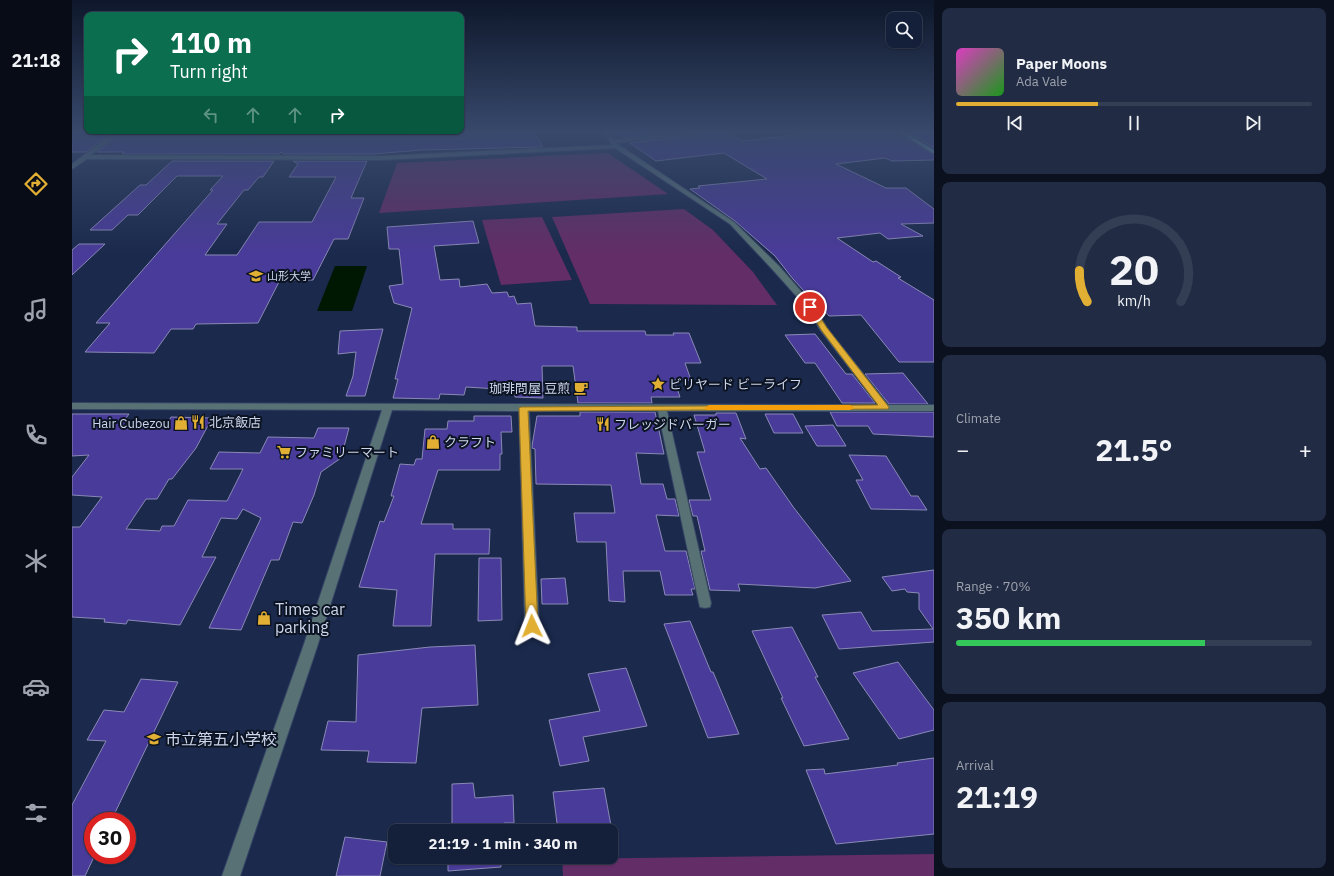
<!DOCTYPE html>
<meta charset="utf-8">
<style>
:root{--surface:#141f39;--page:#212c44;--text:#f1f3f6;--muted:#9da2ae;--line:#333d53;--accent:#e1af34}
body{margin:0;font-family:"IBM Plex Sans","Noto Sans JP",sans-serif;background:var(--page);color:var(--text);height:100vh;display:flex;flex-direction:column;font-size:15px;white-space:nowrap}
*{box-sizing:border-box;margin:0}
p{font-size:13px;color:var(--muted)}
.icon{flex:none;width:22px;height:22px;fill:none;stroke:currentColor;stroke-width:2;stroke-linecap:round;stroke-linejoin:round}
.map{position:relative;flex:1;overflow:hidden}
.sheet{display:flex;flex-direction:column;gap:8px;padding:8px;background:#0b111f;width:400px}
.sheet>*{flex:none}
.top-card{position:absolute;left:12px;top:12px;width:380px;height:122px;border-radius:8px;box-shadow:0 1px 3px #0004,0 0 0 1px var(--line);background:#0b6e4f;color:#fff;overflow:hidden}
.buttons{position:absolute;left:814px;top:12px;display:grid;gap:8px}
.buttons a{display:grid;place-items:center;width:36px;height:36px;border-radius:8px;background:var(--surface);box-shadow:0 1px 3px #0004,0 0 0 1px var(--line);font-size:20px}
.speed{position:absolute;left:12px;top:812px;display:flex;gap:8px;font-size:20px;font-weight:700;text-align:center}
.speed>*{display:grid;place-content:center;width:52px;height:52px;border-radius:50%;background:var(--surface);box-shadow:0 1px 3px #0004,0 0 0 1px var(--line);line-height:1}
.speed .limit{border:6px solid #d22;background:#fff;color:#111}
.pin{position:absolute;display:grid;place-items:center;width:34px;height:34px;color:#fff;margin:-17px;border:2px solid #fff;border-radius:50%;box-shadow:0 1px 4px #0007}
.me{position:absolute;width:44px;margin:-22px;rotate:358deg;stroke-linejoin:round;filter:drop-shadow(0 0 3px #0008)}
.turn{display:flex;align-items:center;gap:14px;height:84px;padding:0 20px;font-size:18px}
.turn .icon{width:52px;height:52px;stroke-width:2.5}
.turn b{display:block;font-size:28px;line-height:34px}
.lanes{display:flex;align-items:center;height:38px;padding:0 20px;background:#0003;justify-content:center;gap:20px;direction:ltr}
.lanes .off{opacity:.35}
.big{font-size:30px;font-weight:700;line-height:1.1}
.sheet .widget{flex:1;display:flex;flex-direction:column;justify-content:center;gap:6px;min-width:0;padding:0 14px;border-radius:8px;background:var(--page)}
.sheet .dial{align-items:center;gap:0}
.dial svg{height:104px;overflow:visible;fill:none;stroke:var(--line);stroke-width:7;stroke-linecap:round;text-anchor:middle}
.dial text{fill:var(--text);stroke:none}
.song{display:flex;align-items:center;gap:12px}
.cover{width:48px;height:48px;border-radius:6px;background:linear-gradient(135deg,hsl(310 70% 55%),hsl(120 70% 35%))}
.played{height:4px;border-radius:2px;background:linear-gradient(90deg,var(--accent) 40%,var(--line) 40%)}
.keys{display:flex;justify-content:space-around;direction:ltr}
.heat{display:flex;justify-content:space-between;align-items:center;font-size:22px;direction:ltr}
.charge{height:6px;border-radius:3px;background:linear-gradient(90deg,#34c759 70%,var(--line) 0)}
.trip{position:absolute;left:316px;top:824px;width:230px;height:40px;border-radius:8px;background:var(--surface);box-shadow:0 1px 3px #0004,0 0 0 1px var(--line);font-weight:700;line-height:40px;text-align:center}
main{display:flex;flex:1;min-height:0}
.tabs{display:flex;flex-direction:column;width:72px;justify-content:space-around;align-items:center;background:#080c17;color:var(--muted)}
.tabs .icon{width:28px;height:28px}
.tabs .current{color:var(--accent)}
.tabs b{font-size:18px;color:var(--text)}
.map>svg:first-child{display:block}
</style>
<main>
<nav class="tabs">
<b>21:18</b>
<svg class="icon current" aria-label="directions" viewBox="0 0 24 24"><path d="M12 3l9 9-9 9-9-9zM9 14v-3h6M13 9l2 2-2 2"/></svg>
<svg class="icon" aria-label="music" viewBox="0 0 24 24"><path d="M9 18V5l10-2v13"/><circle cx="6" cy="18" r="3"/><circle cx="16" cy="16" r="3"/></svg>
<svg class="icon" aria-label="phone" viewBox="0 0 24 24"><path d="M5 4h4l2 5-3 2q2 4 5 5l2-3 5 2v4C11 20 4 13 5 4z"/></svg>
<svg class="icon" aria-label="climate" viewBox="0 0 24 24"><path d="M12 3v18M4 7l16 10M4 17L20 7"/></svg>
<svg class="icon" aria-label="car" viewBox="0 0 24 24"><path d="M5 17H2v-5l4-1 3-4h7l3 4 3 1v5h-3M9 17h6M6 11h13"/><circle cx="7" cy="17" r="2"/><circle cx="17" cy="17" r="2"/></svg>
<svg class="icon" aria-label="filters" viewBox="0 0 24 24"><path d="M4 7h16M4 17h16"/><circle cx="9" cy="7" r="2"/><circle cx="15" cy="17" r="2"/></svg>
</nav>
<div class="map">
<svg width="862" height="876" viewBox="0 0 862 876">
<rect width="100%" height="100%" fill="#1a294c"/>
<g fill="#632d67">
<path d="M 536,153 L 596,194 L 307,213 L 325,163 Z"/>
<path d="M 612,209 L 641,230 L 681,272 L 705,305 L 518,304 L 480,217 Z"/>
<path d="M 470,217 L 500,280 L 429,285 L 410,220 Z"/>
<path d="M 862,854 L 862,876 L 491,876 L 490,859 Z"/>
</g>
<path fill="#001701" d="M 263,266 L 295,266 L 280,311 L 245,311 Z"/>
<g fill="#493b99" stroke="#8a89b6">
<path d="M 14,131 L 41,131 L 14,152 L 0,152 L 0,132 Z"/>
<path d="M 51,131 L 279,131 L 278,135 L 337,133 L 337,135 L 371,135 L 371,132 L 395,132 L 396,134 L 428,134 L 427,131 L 461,131 L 471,147 L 349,150 L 302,154 L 211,154 L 209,152 L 207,154 L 50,154 L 52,152 L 25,152 Z"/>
<path d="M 541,131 L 604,131 L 550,138 Z"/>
<path d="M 647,131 L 652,131 L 671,141 L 757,131 L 825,132 L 862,155 L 862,160 L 820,161 L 813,158 L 764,164 L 814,188 L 834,188 L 862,209 L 862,223 L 829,224 L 851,236 L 816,239 L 808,233 L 765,238 L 801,262 L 804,261 L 829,277 L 826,278 L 862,300 L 862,362 L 827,362 L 789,315 L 757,316 L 747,304 L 744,304 L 721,279 L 703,256 L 663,221 L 618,189 L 628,188 L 626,186 L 695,179 L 652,153 L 584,161 L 558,143 Z"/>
<path d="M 836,132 L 862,132 L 862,148 Z"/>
<path d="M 100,161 L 202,161 L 191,177 L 187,177 L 176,190 L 172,190 L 145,224 L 155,224 L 133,255 L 165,255 L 187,222 L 240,222 L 264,177 L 217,177 L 226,164 L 221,161 L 295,161 L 279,198 L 292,198 L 276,239 L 262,239 L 241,280 L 208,280 L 186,323 L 124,324 L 121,329 L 99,329 L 82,353 L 13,352 L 38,323 L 24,323 L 141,190 L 138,190 L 151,176 L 105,176 L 66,215 L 56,215 L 40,230 L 18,230 L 68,185 L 74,185 Z"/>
<path d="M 401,221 L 407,243 L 362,246 L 368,280 L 387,279 L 388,287 L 415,284 L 420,293 L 435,292 L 437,297 L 442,296 L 445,304 L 459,303 L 463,326 L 505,327 L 505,331 L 573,331 L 574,335 L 602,335 L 601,333 L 617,333 L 629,363 L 613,363 L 619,380 L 602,380 L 608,397 L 579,397 L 580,403 L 506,403 L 501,366 L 470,366 L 471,398 L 443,397 L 442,390 L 394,387 L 392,395 L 368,394 L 367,399 L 321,398 L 326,379 L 323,379 L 340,308 L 322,303 L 317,286 L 331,284 L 327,249 L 317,249 L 315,227 Z"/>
<path d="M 7,244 L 33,244 L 0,275 L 0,250 Z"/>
<path d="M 311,329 L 293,396 L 274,396 L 281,376 L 284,352 L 266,354 L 268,331 Z"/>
<path d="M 743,334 L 774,374 L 780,374 L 803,403 L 770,403 L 743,363 L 733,363 L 713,335 Z"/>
<path d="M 831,373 L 856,404 L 817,404 L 793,374 Z"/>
<path d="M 508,412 L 583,412 L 592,454 L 564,453 L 569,484 L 591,484 L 595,499 L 603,499 L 607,516 L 584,515 L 593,551 L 614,551 L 623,589 L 619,589 L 621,595 L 593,595 L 588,571 L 551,571 L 553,602 L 537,601 L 534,542 L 505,542 L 502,513 L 543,513 L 539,485 L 464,484 L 463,449 L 460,448 L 460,446 L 465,416 L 508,416 Z"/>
<path d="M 758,412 L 862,412 L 862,437 L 801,434 L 796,426 L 765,426 Z"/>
<path d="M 644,413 L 664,413 L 674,439 L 668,438 L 688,469 L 694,468 L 722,508 L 779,581 L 743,588 L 666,584 L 668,591 L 638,590 L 629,551 L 633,551 L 625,516 L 621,516 L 617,500 L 639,500 L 625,452 L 633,452 L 622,415 L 644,415 Z"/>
<path d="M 0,414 L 57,414 L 52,421 L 96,422 L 99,417 L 140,418 L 124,448 L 100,479 L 97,479 L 85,499 L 74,499 L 54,529 L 88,531 L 90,526 L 102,526 L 116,500 L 155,501 L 171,469 L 138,469 L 147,452 L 188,453 L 196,437 L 242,438 L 246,428 L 277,428 L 269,458 L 249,472 L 242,495 L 230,523 L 221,522 L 207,560 L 199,560 L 169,630 L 137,628 L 189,518 L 171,509 L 165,519 L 149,518 L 130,557 L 144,557 L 108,625 L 56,620 L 54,624 L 32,622 L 33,619 L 0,617 L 0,527 L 8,527 L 30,497 L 0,495 L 0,477 L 17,455 L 0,456 Z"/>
<path d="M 693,414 L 721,414 L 731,433 L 702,433 Z"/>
<path d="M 402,416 L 439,416 L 440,432 L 429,432 L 430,454 L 428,454 L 428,470 L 366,470 L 349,524 L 381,524 L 381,529 L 418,529 L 417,554 L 363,554 L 359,626 L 321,626 L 325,590 L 287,587 L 308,521 L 312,522 L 322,496 L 319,496 L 328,464 L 342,465 L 344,459 L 350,459 L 353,429 L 375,429 L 376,421 L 402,421 Z"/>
<path d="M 761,425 L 774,446 L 745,446 L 733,426 Z"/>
<path d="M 777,455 L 814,456 L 839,496 L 846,496 L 855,510 L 799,509 L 784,480 L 791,480 Z"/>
<path d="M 407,558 L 429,558 L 430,620 L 406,621 Z"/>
<path d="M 862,570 L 862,642 L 767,649 L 750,615 L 789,612 L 800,631 L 861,629 L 847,609 L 847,593 L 835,592 L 833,589 L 820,591 L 810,577 Z"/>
<path d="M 493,578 L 496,604 L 470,604 L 469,579 Z"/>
<path d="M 618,621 L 639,672 L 641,672 L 667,734 L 636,738 L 592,624 Z"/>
<path d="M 720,627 L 746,677 L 743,677 L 777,739 L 732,746 L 709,698 L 711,698 L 680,631 Z"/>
<path d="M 403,645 L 406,705 L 350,708 L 344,763 L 295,762 L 297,751 L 249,750 L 256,721 L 284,722 L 286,655 L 358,647 Z"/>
<path d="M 826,662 L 862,710 L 862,730 L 827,739 L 781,673 Z"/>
<path d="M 554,668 L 575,726 L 511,737 L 517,761 L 488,766 L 477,720 L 528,711 L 516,674 Z"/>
<path d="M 69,679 L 106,682 L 39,821 L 21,821 L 21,859 L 13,876 L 0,876 L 0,805 L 34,741 L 15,740 L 32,710 L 52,712 Z"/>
<path d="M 862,758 L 862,834 L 764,844 L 734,770 L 752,769 L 753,774 L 826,765 L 825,763 Z"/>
<path d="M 401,783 L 403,798 L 441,795 L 442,823 L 432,823 L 432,831 L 380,831 L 380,784 Z"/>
<path d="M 532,788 L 540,831 L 486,831 L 481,792 Z"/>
<path d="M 273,837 L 315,842 L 308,876 L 264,876 Z"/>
<path d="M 376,857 L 428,857 L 429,867 L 376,871 Z"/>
</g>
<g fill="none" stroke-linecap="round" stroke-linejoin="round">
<defs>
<path id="minor" d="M 44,131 L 50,131 L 19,155 L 309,156 L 540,145 L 531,131 L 536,131 L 542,140 L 622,131 L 640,131 L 544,143 L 662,222 L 707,266 L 741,305 L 755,328 L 816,405 L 862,405 L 862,411 L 595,411 L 639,603 L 638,607 L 633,608 L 628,607 L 627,603 L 586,411 L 457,411 L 467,626 L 465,630 L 460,632 L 455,630 L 453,626 L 447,411 L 320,410 L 245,647 L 168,876 L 150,876 L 231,647 L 310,410 L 0,409 L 0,403 L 806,405 L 749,331 L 735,308 L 701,270 L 658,224 L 543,148 L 309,160 L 15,159 L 0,169 L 0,164 Z"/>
<path id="major" d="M 825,131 L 831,131 L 862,150 L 862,154 Z"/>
</defs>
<use href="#minor" stroke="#364566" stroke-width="2"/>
<use href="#major" stroke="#364566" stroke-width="2"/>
<use href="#minor" fill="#577174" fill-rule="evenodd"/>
<use href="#major" fill="#81b7bd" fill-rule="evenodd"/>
</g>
<linearGradient id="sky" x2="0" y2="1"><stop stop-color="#0e172a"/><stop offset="0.52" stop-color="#38496c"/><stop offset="1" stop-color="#38496c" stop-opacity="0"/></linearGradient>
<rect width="862" height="254" fill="url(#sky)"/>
<path fill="#e1af34" stroke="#927222" d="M 738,305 L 741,306 L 755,328 L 816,406 L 817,408 L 816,409 L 456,411 L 466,626 L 464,630 L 460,631 L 456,630 L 454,626 L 447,408 L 449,407 L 806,405 L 750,331 L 735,307 Z"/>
<path fill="#f59e0b" d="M 637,405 L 778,405 L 782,408 L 778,410 L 634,410 L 633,408 Z"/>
<defs>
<symbol id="university-bare" viewBox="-9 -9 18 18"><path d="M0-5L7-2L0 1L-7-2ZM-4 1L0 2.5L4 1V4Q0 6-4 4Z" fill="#e1af34" stroke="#0c1322" stroke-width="2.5" paint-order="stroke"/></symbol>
<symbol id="sight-bare" viewBox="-9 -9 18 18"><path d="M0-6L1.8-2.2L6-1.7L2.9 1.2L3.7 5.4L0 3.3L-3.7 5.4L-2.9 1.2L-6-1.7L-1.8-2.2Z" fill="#e1af34" stroke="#0c1322" stroke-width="2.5" paint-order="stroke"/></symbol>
<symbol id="cafe-bare" viewBox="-9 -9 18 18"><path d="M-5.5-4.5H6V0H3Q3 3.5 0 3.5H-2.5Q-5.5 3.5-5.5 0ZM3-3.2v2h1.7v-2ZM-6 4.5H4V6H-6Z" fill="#e1af34" stroke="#0c1322" stroke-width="2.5" paint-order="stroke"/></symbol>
<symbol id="restaurant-bare" viewBox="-9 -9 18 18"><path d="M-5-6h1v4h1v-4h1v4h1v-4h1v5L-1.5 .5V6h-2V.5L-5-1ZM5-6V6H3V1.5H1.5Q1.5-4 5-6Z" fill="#e1af34" stroke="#0c1322" stroke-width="2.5" paint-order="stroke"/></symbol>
<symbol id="shop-bare" viewBox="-9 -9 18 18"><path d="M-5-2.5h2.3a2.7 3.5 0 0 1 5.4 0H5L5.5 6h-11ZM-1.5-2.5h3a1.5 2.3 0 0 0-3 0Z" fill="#e1af34" stroke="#0c1322" stroke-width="2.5" paint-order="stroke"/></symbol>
<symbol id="supermarket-bare" viewBox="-9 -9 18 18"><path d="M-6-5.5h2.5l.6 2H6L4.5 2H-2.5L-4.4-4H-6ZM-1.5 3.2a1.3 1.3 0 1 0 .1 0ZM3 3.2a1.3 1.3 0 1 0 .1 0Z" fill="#e1af34" stroke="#0c1322" stroke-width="2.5" paint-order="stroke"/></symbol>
<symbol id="school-bare" viewBox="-9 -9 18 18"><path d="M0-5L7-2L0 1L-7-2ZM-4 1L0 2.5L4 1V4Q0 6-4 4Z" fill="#e1af34" stroke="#0c1322" stroke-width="2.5" paint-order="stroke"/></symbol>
</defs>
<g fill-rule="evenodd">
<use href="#university-bare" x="174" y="266" width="20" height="20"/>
<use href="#sight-bare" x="576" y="374" width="20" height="20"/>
<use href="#cafe-bare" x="499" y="378" width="20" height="20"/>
<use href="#restaurant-bare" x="116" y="412" width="20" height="20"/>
<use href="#shop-bare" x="99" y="413" width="20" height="20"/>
<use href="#restaurant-bare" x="521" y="414" width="20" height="20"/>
<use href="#shop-bare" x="351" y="432" width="20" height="20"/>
<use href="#supermarket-bare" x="202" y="442" width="20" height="20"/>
<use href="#shop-bare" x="182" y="608" width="20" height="20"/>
<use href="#school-bare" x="72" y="729" width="20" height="20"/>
</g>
<g text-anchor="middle" stroke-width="4" stroke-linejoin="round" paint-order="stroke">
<g font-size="11" fill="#cbd6ec" stroke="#0c1322" text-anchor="start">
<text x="195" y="280">山形大学</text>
</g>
<g font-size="13" fill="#cbd6ec" stroke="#0c1322" text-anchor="start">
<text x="597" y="389">ビリヤード ビーライフ</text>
<text x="498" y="393" text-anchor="end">珈琲問屋 豆煎</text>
<text x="137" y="427">北京飯店</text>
<text x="98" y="428" text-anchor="end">Hair Cubezou</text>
<text x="542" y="429">フレッジドバーガー</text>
<text x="372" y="447">クラフト</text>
<text x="223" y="457">ファミリーマート</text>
</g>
<g font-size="16" fill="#cbd6ec" stroke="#0c1322" text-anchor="start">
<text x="203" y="615">Times car<tspan x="203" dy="18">parking</tspan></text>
<text x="93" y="745">市立第五小学校</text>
</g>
</g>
</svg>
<div class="buttons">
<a><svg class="icon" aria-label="search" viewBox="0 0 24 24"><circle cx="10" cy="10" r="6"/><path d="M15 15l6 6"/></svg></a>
</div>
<div class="speed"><div class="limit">30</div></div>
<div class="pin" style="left:738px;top:307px;background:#d93025"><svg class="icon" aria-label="arrive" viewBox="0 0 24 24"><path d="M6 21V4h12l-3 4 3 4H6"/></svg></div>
<svg class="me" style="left:460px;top:626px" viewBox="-20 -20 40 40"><path d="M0-17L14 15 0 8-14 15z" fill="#e1af34" stroke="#fff" stroke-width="4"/></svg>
<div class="trip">21:19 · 1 min · 340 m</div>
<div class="top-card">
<div class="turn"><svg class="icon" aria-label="right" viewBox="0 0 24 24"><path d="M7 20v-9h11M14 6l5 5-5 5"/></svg><div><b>110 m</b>Turn right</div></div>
<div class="lanes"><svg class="icon off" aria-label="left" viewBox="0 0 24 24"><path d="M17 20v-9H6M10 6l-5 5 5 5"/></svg><svg class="icon off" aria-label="ahead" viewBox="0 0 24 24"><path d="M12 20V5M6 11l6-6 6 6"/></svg><svg class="icon off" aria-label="ahead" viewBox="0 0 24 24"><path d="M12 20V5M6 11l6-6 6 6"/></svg><svg class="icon" aria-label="right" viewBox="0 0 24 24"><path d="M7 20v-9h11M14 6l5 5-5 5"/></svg></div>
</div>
</div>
<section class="sheet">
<div class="widget">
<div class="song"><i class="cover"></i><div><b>Paper Moons</b><p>Ada Vale</p></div></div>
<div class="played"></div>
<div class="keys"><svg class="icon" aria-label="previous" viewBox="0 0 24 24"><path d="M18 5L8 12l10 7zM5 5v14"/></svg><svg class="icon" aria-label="pause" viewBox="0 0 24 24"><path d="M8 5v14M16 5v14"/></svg><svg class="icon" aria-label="next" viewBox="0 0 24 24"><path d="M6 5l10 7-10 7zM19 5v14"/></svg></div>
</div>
<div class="widget dial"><svg viewBox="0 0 100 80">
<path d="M14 69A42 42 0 1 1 86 69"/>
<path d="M14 69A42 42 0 0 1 8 45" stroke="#e1af34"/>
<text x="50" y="56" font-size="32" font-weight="700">20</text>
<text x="50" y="72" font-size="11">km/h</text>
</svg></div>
<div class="widget"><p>Climate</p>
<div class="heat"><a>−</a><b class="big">21.5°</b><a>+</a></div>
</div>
<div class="widget"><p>Range · 70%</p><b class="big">350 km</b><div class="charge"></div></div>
<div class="widget"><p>Arrival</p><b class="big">21:19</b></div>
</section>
</main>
